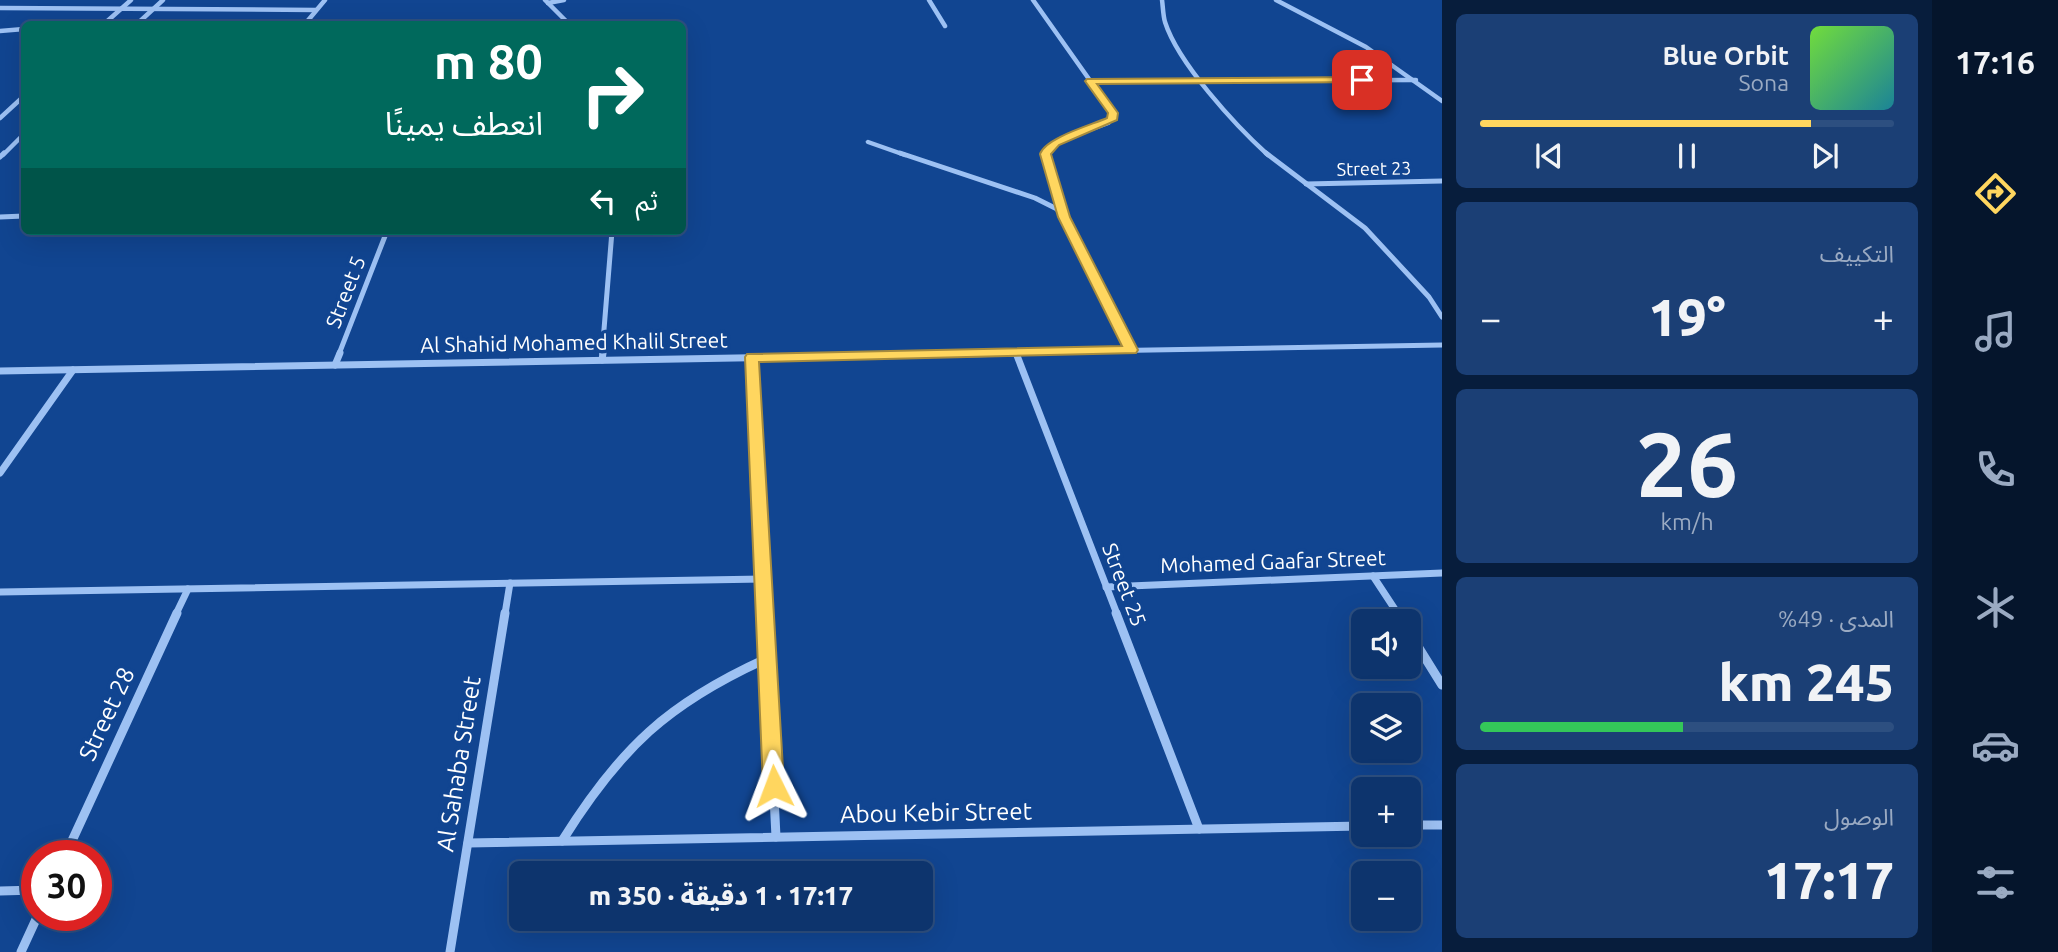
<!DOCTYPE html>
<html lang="ar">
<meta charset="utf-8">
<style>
:root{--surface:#0d346d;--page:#1b3f75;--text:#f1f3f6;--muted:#9aaac2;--line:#2d4f80;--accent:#ffd65f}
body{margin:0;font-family:Ubuntu,"Noto Sans Arabic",sans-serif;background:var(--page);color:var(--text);direction:rtl;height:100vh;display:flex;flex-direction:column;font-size:26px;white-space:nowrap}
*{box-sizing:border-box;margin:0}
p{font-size:23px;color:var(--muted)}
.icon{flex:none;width:38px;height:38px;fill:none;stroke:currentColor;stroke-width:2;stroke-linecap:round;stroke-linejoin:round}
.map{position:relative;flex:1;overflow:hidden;direction:ltr}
.details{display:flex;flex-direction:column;gap:14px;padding:14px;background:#071d3c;width:490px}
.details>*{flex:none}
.hud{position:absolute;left:21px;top:21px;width:665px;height:214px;border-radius:10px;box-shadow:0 7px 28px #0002,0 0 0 2px var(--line);direction:rtl;background:#00695c;color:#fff;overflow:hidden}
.tools{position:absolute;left:1351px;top:609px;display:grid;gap:14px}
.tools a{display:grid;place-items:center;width:70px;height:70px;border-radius:10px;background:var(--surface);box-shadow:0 7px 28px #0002,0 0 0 2px var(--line);font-size:35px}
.speed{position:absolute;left:21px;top:840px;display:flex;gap:14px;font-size:35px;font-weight:700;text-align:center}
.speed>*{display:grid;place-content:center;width:91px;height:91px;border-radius:50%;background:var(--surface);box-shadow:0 7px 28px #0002,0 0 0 2px var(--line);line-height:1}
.speed .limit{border:10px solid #d22;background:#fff;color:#111}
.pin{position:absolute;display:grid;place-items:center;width:60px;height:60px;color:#fff;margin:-30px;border-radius:14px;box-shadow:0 4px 10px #0006}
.me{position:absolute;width:77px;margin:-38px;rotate:357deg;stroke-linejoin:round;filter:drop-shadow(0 0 5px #0008)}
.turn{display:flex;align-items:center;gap:24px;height:147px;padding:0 28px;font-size:32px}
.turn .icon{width:91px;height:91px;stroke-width:2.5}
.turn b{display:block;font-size:49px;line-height:60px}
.then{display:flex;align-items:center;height:66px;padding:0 28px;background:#0003;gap:14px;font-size:26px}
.big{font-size:52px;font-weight:800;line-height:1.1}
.details .tile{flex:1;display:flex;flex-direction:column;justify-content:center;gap:10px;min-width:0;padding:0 24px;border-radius:10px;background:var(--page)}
.details .dial{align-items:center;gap:0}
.dial b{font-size:91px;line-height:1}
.song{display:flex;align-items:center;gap:21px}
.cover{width:84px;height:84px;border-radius:10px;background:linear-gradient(135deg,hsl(100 70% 55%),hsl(190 70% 35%))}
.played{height:7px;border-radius:4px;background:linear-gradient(90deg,var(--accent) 80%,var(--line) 80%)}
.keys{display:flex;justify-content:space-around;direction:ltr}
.heat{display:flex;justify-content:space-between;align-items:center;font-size:38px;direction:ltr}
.charge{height:10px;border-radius:5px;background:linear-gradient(90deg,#34c759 49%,var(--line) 0)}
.trip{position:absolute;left:509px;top:861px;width:424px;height:70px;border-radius:10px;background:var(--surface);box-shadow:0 7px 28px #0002,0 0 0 2px var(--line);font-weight:800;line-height:70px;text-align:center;direction:rtl}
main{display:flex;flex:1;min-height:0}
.tabs{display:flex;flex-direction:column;width:126px;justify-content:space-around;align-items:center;background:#05152c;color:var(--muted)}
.tabs .icon{width:49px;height:49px}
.tabs .current{color:var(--accent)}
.tabs b{font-size:32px;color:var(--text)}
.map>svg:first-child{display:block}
</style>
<main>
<nav class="tabs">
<b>17:16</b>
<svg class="icon current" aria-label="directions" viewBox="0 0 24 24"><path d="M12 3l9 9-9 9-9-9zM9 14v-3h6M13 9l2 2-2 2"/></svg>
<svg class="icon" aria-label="music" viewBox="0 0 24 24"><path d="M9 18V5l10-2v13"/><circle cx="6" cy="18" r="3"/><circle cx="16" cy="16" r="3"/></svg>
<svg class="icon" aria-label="phone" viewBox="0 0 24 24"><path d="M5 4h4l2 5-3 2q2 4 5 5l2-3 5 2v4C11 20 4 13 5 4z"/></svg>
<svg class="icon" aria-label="climate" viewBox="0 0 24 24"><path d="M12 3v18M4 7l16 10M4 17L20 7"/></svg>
<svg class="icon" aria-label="car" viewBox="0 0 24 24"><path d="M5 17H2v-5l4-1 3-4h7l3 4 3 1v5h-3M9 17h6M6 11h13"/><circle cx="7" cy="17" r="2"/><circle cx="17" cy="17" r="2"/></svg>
<svg class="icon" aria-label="filters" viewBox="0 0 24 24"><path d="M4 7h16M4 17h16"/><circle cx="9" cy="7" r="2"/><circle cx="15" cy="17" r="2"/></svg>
</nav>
<section class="details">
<div class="tile">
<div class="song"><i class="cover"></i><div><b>Blue Orbit</b><p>Sona</p></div></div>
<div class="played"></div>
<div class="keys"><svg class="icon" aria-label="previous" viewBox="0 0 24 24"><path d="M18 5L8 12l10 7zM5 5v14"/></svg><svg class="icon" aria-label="pause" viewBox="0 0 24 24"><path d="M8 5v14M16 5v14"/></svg><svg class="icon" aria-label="next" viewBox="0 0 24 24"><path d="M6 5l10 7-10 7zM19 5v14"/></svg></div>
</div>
<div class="tile"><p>التكييف</p>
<div class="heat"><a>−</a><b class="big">19°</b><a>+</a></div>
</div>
<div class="tile dial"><b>26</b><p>km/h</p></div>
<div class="tile"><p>المدى · 49%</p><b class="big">245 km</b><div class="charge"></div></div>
<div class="tile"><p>الوصول</p><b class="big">17:17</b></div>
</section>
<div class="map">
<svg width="1442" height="952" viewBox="0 0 1442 952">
<rect width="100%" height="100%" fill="#114591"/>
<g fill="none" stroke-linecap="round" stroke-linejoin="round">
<path stroke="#9dc1f3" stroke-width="3.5" d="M 1047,155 L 1046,150 L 1055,143 L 1109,123 L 1113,113"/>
<path stroke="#9dc1f3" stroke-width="4.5" d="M 1047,153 L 1064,217"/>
<g stroke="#9dc1f3" stroke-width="4.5">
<path d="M 545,0 L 569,24"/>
<path d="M 929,0 L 945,26"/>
<path d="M 1033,0 L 1113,113"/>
<path d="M 1162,0 C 1163,7 1163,15 1165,22 C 1178,63 1235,125 1268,155"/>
<path d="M 1276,0 L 1366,47 L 1442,101"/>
<path d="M 548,3 L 564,0"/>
<path d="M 0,8 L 316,10"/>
<path d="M 104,24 L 131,0"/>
<path d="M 137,24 L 163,0"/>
<path d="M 305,24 L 325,0"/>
<path d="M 0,31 L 24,29"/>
<path d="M 1090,81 L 1416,80"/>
<path d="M 0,118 L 24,96"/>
<path d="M 868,142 L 905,155"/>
<path d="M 3,155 L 24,134"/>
</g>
<g stroke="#9dc1f3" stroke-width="5">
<path d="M 900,153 L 1035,198 L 1057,209 L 1068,224 L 1131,350"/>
<path d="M 1266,153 L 1365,228 L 1429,297 L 1442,317"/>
<path d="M 0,157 L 4,153"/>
<path d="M 1306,184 L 1442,181"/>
<path d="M 0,217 L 24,216"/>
<path d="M 339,354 L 387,231"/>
<path d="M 602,354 L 612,231"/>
<path d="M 920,354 L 1442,345"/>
</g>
<g stroke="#9dc1f3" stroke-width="7">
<path d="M 1016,353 L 1117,614"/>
<path d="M 752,357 L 765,614"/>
<path d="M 602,360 L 603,353"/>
<path d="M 335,365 L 340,353"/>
<path d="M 0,371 L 1017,353"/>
<path d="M 0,473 L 73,370"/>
<path d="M 1373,576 L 1398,614"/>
<path d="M 1106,587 L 1442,573"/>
<path d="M 0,592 L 763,579"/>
<path d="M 176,614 L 188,589"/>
<path d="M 505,614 L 510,583"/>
</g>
<g stroke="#9dc1f3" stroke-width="9">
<path d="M 765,613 L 776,837"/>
<path d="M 1116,613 L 1199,829"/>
<path d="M 1397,613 L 1402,621"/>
<path d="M 1409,632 L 1442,685"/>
<path d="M 1409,825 L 1442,825"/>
<path d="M 562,841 C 620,748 668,703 768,658"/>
<path d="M 468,843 L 1363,826"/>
<path d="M 65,856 L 177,613"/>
<path d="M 0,891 L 37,890"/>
<path d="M 21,952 L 38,915"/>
<path d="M 450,952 L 505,613"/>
</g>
</g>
<path fill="#ffd65f" stroke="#a68b3e" stroke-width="2" d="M 1362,77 L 1367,80 L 1366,82 L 1097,84 L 1118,113 L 1117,120 L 1059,145 L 1051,154 L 1070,217 L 1138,350 L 1136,353 L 759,362 L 784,786 L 781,793 L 774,796 L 766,793 L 763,786 L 745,357 L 747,354 L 1122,346 L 1058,217 L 1040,154 C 1045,138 1091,125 1107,118 L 1108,113 L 1085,81 L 1087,79 Z"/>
<g text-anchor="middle" stroke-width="7" stroke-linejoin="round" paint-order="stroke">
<g font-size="18" fill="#fff" stroke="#114591">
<text transform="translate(1374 169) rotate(-1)" y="6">Street 23</text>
</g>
<g font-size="21" fill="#fff" stroke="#114591">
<text transform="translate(346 292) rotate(-69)" y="7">Street 5</text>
<text transform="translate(574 343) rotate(-1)" y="7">Al Shahid Mohamed Khalil Street</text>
<text transform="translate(1273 562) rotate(-2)" y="7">Mohamed Gaafar Street</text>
<text transform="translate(1124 585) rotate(69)" y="7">Street 25</text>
</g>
<g font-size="24" fill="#fff" stroke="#114591">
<text transform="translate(107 714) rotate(-65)" y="8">Street 28</text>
<text transform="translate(459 764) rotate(-81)" y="8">Al Sahaba Street</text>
<text transform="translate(936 813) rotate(-1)" y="8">Abou Kebir Street</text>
</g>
</g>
</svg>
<div class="tools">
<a><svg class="icon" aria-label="sound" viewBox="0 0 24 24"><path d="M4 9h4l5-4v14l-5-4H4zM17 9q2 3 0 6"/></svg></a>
<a><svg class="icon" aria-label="layers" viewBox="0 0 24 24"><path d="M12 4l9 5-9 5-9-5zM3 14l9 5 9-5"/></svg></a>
<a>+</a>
<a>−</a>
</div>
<div class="speed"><div class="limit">30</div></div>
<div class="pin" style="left:1362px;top:80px;background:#d93025"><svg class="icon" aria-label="arrive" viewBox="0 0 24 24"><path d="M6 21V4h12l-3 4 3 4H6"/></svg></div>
<svg class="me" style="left:774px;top:786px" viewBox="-20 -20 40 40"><path d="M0-17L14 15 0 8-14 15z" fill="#ffd65f" stroke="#fff" stroke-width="4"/></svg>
<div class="trip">17:17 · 1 دقيقة · 350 m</div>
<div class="hud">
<div class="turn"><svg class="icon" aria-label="right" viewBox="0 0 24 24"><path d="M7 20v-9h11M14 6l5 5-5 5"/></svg><div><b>80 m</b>انعطف يمينًا</div></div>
<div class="then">ثم<svg class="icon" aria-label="left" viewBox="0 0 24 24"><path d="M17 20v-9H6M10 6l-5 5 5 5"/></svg></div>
</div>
</div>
</main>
